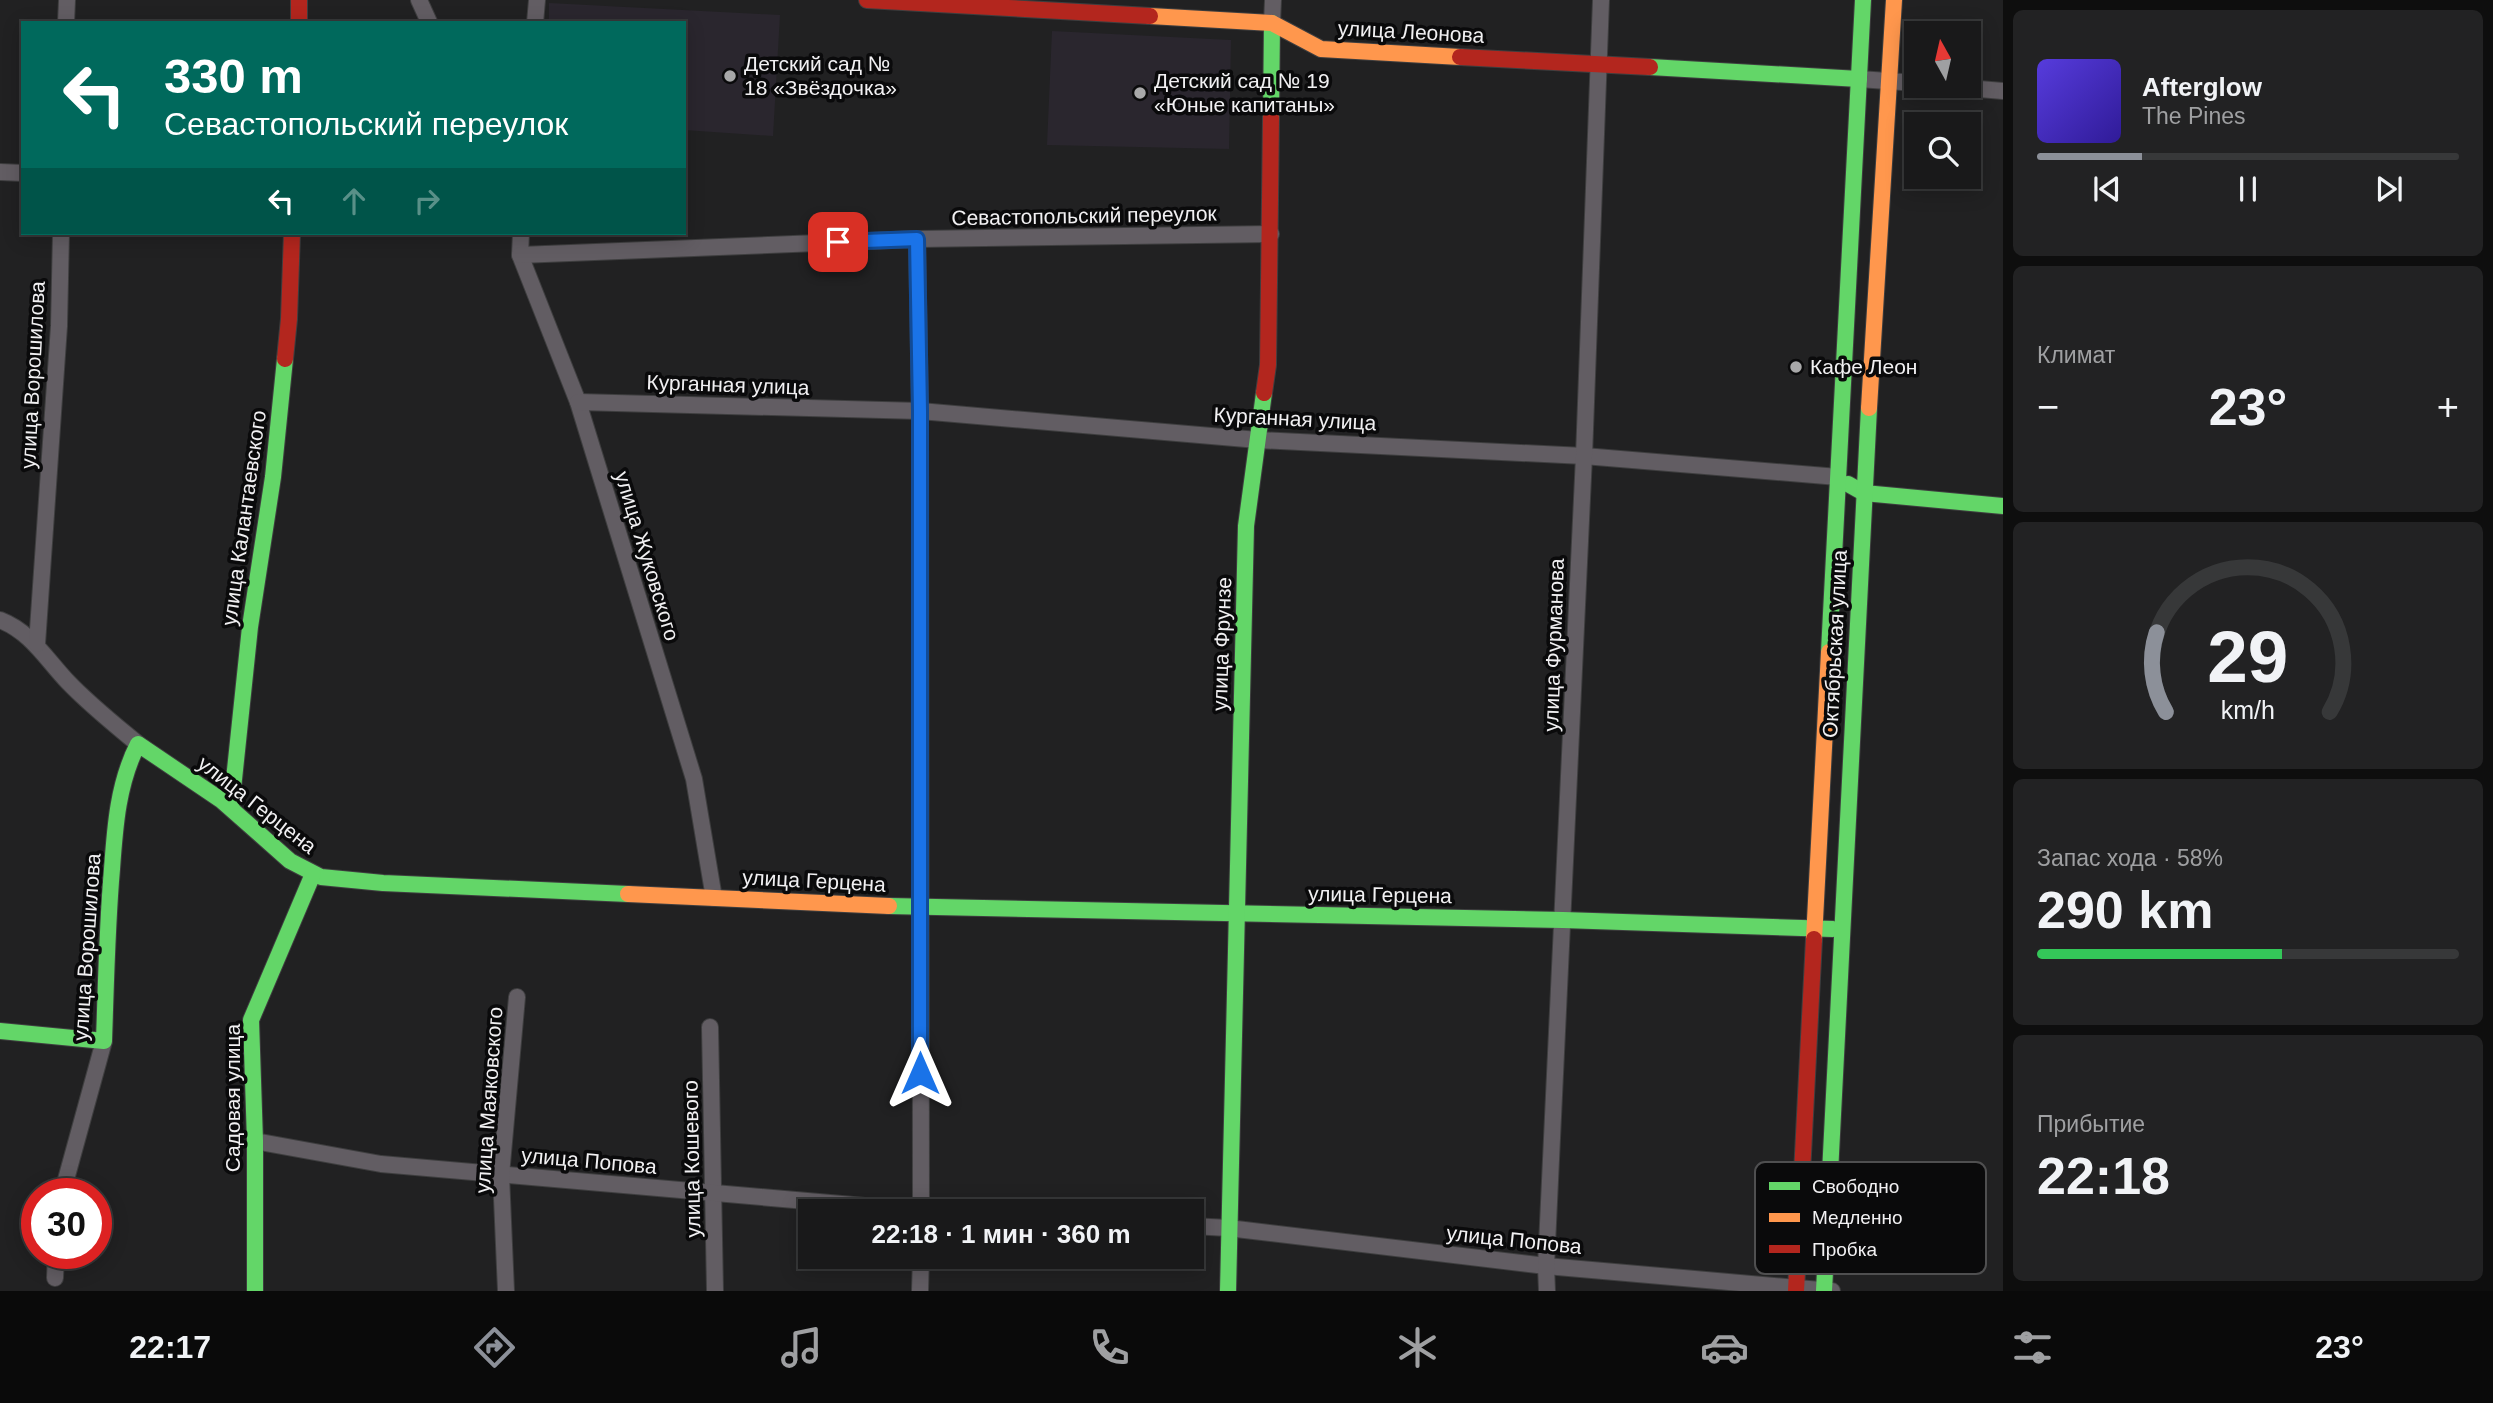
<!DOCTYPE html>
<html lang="ru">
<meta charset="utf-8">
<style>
:root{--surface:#19191a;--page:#222223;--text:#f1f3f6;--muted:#9fa0a2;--line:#373839;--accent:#8c9099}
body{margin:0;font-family:Arial,sans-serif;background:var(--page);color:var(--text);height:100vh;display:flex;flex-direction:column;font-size:26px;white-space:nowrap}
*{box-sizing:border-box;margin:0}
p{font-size:23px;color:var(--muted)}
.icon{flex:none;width:38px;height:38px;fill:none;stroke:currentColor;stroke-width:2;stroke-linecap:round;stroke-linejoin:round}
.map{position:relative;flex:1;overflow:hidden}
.details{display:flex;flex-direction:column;gap:10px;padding:10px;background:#0e0e0e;width:490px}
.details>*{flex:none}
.hud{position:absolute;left:21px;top:21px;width:665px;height:214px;border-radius:0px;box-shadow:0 4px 18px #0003,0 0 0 2px var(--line);background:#00695c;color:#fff;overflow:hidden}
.needle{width:46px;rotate:352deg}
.fabs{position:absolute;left:1904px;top:21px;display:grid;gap:14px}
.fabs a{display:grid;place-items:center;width:77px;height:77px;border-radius:0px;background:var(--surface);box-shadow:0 4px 18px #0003,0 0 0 2px var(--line);font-size:35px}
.speed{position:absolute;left:21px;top:1178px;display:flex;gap:14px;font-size:35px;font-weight:700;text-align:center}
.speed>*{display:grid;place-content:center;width:91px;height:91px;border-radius:50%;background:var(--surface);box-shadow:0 4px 18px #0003,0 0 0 2px var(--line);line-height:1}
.speed .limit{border:10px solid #d22;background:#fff;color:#111}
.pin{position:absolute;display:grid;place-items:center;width:60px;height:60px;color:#fff;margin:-30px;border-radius:14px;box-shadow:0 4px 10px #0006}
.me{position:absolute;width:77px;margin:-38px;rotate:0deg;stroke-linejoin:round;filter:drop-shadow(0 0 5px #0008)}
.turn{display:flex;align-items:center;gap:24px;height:147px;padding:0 28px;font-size:32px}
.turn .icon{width:91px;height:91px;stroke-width:2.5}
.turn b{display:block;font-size:49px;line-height:60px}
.lanes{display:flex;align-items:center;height:66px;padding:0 28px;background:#0003;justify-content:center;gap:35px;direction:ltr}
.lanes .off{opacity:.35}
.big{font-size:52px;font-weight:800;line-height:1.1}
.details .tile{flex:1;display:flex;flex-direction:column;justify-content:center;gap:10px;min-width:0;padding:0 24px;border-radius:10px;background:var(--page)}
.details .dial{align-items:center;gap:0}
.dial svg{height:182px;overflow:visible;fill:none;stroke:var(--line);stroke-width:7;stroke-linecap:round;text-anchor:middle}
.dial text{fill:var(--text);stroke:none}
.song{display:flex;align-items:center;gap:21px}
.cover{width:84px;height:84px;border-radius:10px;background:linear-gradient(135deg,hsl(250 70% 55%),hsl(250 70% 35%))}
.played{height:7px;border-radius:4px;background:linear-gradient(90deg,var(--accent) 25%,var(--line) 25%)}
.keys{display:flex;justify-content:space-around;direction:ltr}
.heat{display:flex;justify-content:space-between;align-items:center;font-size:38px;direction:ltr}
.charge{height:10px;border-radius:5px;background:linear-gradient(90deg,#34c759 58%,var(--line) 0)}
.trip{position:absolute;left:798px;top:1199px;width:406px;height:70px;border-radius:0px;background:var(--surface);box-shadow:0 4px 18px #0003,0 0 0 2px var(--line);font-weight:800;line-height:70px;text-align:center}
.tabs{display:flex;height:112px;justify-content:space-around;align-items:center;background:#0a0a0a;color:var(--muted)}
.tabs .icon{width:49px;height:49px}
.tabs .active{color:var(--accent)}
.tabs b{font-size:32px;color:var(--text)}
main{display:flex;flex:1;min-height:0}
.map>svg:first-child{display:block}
</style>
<main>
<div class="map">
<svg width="2003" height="1291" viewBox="0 0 2003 1291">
<rect width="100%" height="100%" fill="#212122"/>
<g fill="#2a262e">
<path d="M 549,3 L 780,15 L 773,136 L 684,130 L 684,23 L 549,23 Z"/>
<path d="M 1052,31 L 1231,40 L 1229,149 L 1047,145 Z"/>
</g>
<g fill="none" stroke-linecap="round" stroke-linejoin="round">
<defs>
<g id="street">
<path d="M 419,0 L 429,22"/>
<path d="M 66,23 L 67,0"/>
<path d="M 535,23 L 537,0"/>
<path d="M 1272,23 L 1273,0"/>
<path d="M 1859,79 L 1916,83"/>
<path d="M 1945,86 L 2003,91"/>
<path d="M 0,172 L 23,173"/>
<path d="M 521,233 L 520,255 L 578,402 L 694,779 L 714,898"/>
<path d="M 917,239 L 920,411 L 921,1211"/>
<path d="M 520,255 L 917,239 L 1271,234"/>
<path d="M 578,402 L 920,411 L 1258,440 L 1584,456 L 1838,477"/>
<path d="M 0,620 C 31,632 46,659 68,682 C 90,705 114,724 138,744"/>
<path d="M 37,644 L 59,326 L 61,233"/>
<path d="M 710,1027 L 715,1291"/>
<path d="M 255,1141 L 381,1164 L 922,1211"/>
<path d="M 62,1194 L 104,1041"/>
<path d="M 1192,1226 L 1228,1228 L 1546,1266 L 1832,1291"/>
<path d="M 55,1278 L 56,1253"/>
<path d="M 506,1291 L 501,1175 L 517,997"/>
<path d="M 920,1291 L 921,1256"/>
<path d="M 1547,1291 L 1546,1266 L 1584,456 L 1601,0"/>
</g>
<g id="fast">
<path d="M 1650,67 L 1859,79"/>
<path d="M 1271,117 L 1272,23"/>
<path d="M 1848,484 L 1864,493 L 2003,506"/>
<path d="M 1829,652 L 1863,0"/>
<path d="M 231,808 L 250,627 L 273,477 L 285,359"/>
<path d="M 889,906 L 1563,920 L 1833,929"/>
<path d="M 0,1031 L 104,1041 C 106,984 107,926 112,869 C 115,826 118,783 138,744 L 221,800 L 290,861 L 321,877 L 383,883 L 628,894"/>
<path d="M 255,1291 L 255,1141 L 251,1020 L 313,874"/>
<path d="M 1228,1291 L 1246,526 L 1264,393"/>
<path d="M 1824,1291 L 1869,408"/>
</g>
<g id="slow">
<path d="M 1150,16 L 1272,23 L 1321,49 L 1460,57"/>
<path d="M 1869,408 L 1894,0"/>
<path d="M 628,894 L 889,906"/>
<path d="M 1814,939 L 1829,652"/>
</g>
<g id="jam">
<path d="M 299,0 L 299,23"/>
<path d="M 867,0 L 1150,16"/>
<path d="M 1460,57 L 1650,67"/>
<path d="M 285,359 L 289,319 L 292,233"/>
<path d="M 1264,393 L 1268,365 L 1271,117"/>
<path d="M 1796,1291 L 1814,939"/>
</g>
</defs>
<use href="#street" stroke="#3e3e3f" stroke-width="18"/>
<use href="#fast" stroke="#3e3e3f" stroke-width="18"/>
<use href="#slow" stroke="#3e3e3f" stroke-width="18"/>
<use href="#jam" stroke="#3e3e3f" stroke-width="18"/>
<use href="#street" stroke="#625d63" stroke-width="16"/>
<use href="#fast" stroke="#63d668" stroke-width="16"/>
<use href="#slow" stroke="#ff974d" stroke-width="16"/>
<use href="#jam" stroke="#b3261e" stroke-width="16"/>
</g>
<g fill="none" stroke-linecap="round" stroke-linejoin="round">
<defs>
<path id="route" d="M 838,242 L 917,239 L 920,411 L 920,1073"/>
</defs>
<use href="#route" stroke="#114b97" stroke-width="18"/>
<use href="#route" stroke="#1a73e8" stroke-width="12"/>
</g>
<g fill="#a8a8a9" stroke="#0a0a0b" stroke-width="2.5">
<circle cx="730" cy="76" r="7"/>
<circle cx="1140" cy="93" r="7"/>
<circle cx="1796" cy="367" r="7"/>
</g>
<g text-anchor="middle" stroke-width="7" stroke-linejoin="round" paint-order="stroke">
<g font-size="21" fill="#f1f0f2" stroke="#0a0a0b">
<text transform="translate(1411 32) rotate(3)" y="7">улица Леонова</text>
<text transform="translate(1084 216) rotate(-1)" y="7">Севастопольский переулок</text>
<text transform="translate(33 375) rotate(-87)" y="7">улица Ворошилова</text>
<text transform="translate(728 385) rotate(2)" y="7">Курганная улица</text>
<text transform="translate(1295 419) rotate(3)" y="7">Курганная улица</text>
<text transform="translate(244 518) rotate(-82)" y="7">улица Калантаевского</text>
<text transform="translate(647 556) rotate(73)" y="7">улица Жуковского</text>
<text transform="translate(1222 644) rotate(-88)" y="7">улица Фрунзе</text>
<text transform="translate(1835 644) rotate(-87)" y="7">Октябрьская улица</text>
<text transform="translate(1554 645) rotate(-88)" y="7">улица Фурманова</text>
<text transform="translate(257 805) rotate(38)" y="7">улица Герцена</text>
<text transform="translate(814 881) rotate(3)" y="7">улица Герцена</text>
<text transform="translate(1380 895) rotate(1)" y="7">улица Герцена</text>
<text transform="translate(87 947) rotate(-86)" y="7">улица Ворошилова</text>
<text transform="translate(233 1098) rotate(-90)" y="7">Садовая улица</text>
<text transform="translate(489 1100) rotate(-86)" y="7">улица Маяковского</text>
<text transform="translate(692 1159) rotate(-91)" y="7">улица Кошевого</text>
<text transform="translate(589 1161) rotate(5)" y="7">улица Попова</text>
<text transform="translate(1514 1240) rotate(6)" y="7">улица Попова</text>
</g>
<g font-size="21" fill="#f1f0f2" stroke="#0a0a0b" text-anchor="start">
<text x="744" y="71">Детский сад №<tspan x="744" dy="24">18 «Звёздочка»</tspan></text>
<text x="1154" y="88">Детский сад № 19<tspan x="1154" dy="24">«Юные капитаны»</tspan></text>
<text x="1810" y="374">Кафе Леон</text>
</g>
</g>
<rect x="1755" y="1162" width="231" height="112" rx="10" fill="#0a0a0b" stroke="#4f4f50" stroke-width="2"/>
<rect x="1769" y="1182" width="31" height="8" fill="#63d668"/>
<rect x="1769" y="1213" width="31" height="9" fill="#ff974d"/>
<rect x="1769" y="1245" width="31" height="8" fill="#b3261e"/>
<g font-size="19" fill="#f1f0f2">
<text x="1812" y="1193">Свободно</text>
<text x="1812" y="1224">Медленно</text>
<text x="1812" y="1256">Пробка</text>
</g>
</svg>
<div class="fabs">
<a><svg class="needle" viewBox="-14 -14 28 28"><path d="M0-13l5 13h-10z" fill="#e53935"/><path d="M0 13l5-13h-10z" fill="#9fa0a2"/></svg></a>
<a><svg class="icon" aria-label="search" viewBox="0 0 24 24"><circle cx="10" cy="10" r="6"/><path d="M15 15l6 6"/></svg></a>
</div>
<div class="speed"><div class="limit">30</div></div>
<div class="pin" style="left:838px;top:242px;background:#d93025"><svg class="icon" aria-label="arrive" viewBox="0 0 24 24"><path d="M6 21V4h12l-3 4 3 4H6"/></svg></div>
<svg class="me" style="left:920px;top:1073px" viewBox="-20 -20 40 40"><path d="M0-17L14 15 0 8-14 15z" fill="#1a73e8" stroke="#fff" stroke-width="4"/></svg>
<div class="trip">22:18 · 1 мин · 360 m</div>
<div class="hud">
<div class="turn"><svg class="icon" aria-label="left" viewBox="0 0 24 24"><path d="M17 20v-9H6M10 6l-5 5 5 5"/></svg><div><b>330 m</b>Севастопольский переулок</div></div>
<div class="lanes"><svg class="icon" aria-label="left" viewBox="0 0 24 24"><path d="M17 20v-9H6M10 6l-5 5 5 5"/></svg><svg class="icon off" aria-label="ahead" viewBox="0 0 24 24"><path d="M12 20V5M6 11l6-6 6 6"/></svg><svg class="icon off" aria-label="right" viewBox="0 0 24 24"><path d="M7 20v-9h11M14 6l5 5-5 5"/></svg></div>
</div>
</div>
<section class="details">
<div class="tile">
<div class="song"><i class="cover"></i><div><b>Afterglow</b><p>The Pines</p></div></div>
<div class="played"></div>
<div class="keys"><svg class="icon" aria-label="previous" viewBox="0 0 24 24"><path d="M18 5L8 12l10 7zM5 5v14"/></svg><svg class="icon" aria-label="pause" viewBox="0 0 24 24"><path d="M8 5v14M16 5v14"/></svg><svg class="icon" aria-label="next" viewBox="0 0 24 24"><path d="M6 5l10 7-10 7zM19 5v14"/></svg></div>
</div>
<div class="tile"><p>Климат</p>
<div class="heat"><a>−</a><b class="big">23°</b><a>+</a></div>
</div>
<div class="tile dial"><svg viewBox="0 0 100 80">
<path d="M14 69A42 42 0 1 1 86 69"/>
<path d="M14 69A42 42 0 0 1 10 34" stroke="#8c9099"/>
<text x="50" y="56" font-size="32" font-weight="700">29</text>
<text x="50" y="72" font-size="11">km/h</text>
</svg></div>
<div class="tile"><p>Запас хода · 58%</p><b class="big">290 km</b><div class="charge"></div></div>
<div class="tile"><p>Прибытие</p><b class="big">22:18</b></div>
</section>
</main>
<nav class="tabs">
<b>22:17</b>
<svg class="icon active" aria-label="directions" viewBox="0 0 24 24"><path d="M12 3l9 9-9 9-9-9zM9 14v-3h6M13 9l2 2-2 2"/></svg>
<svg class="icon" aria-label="music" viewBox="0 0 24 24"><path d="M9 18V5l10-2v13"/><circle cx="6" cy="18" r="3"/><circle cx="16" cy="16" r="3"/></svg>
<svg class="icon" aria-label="phone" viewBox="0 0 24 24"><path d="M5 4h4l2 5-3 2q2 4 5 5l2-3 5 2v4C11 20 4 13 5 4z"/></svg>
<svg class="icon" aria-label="climate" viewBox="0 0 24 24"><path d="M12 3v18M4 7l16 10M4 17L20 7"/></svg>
<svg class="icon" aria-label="car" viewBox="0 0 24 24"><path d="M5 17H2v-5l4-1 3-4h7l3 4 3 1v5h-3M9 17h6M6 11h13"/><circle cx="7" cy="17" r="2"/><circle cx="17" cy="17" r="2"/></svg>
<svg class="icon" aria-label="filters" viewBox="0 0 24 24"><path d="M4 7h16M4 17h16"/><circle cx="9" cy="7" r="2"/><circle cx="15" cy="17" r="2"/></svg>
<b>23°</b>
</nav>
